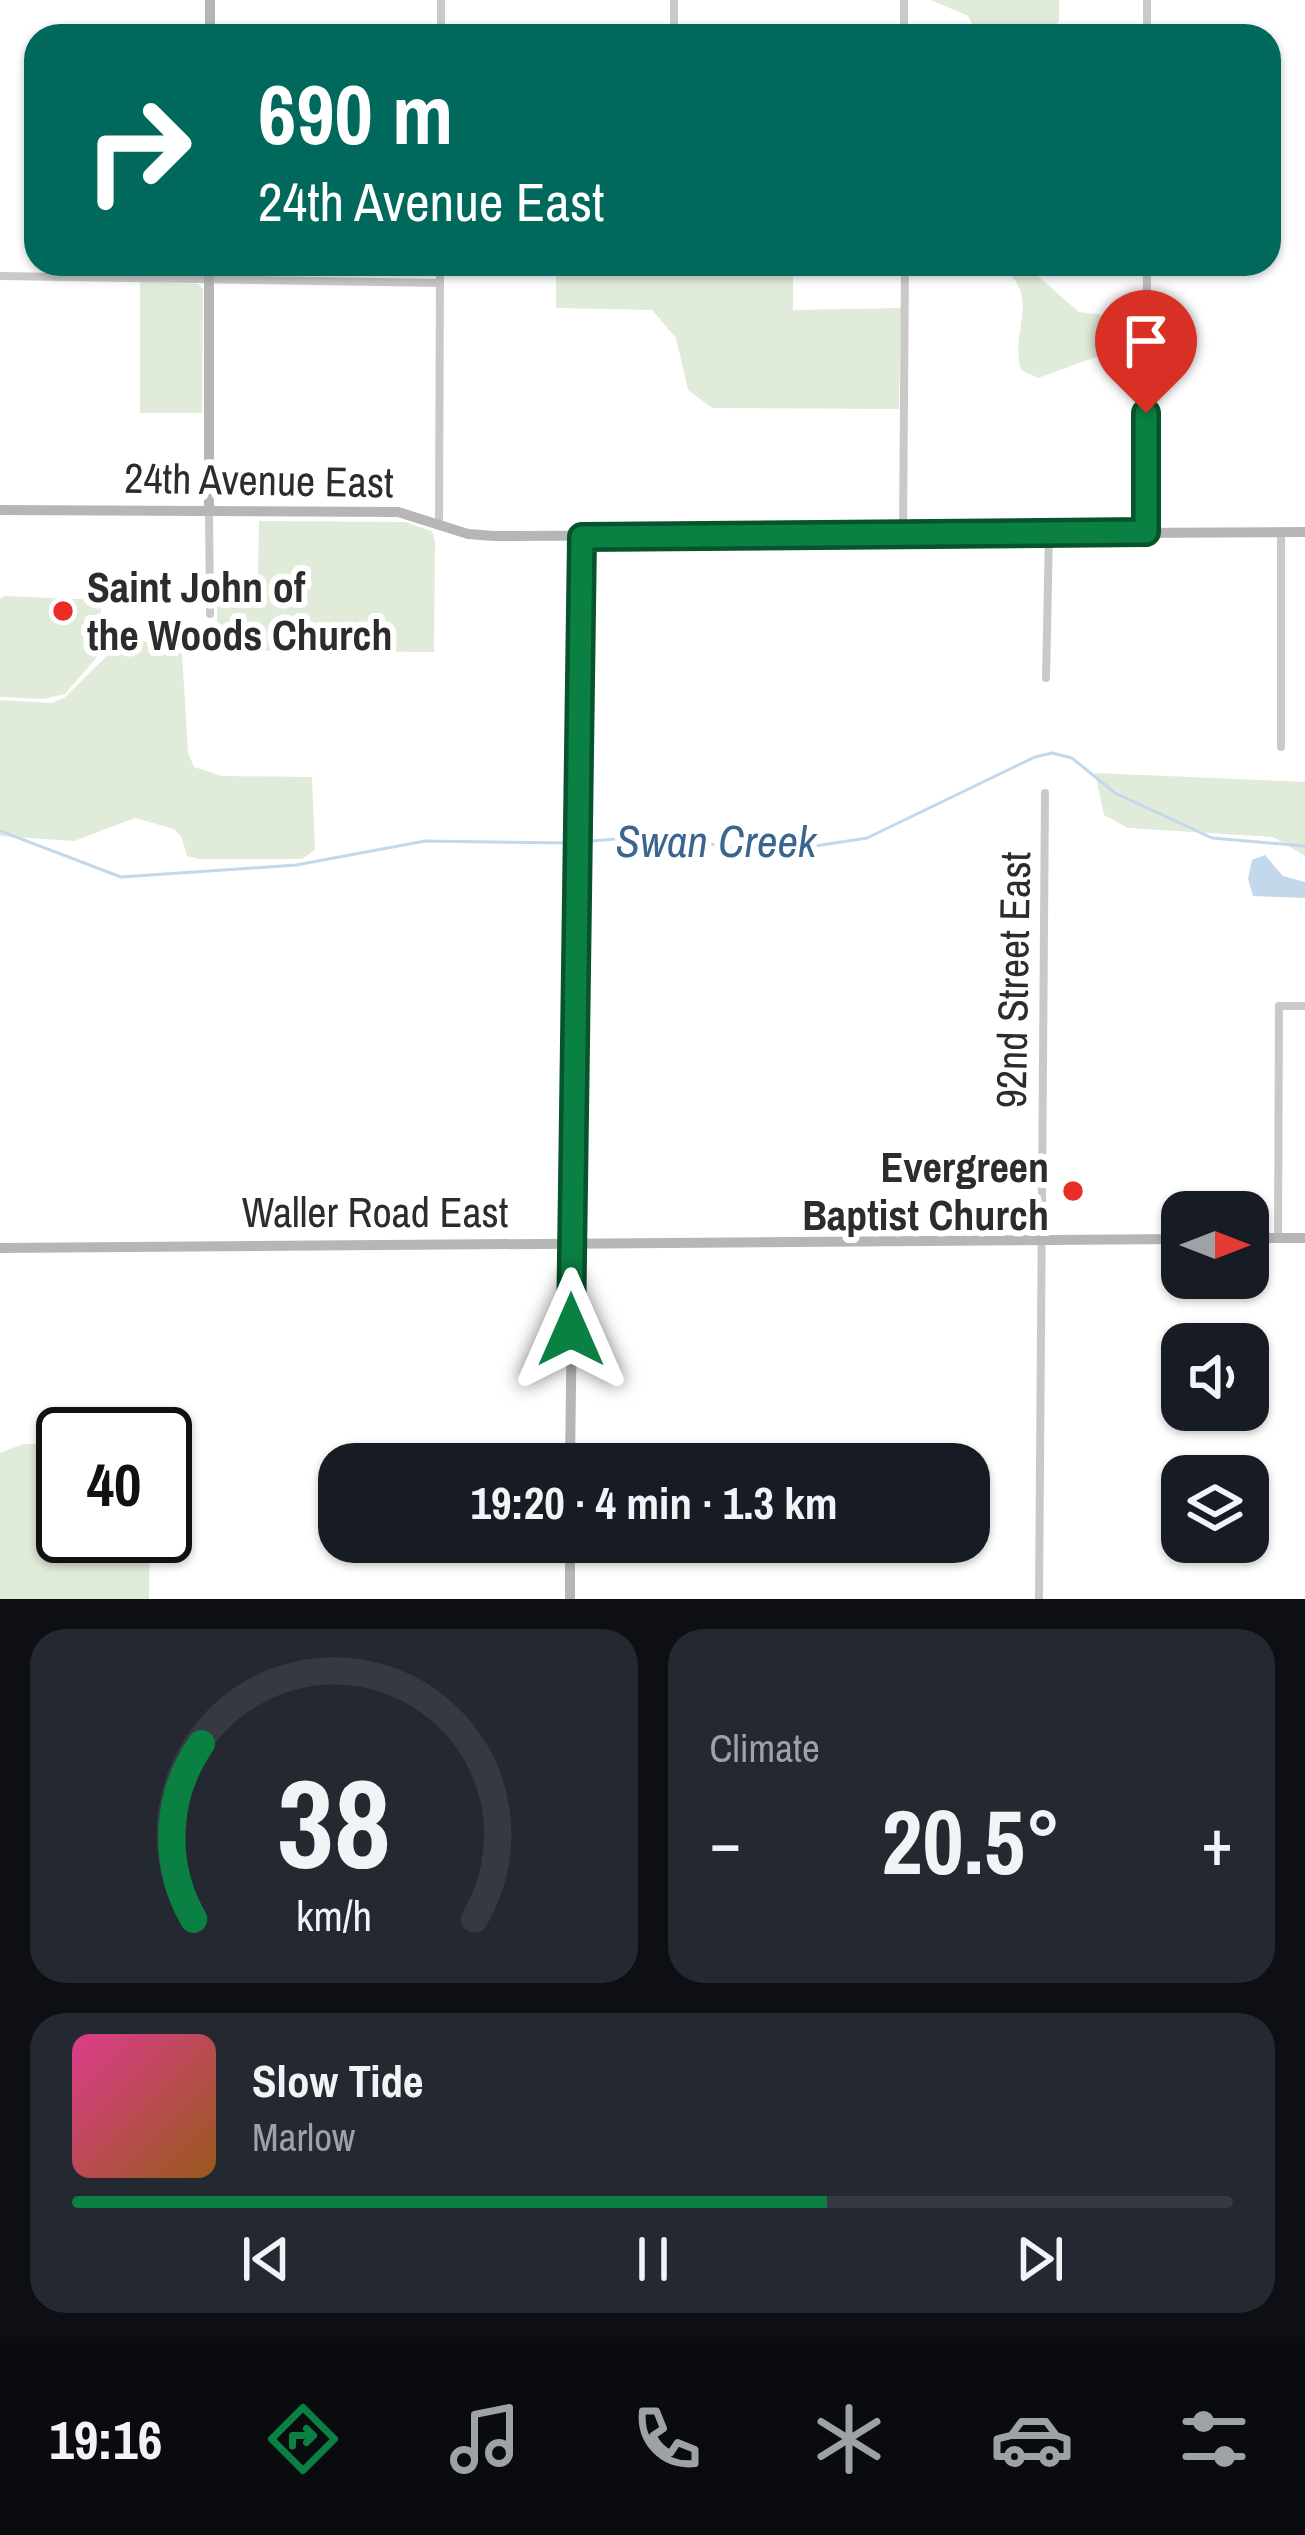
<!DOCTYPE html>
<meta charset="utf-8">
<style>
:root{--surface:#171b24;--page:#242831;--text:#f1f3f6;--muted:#9ea1a6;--line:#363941;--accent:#0b8043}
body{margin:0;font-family:"Archivo Narrow",sans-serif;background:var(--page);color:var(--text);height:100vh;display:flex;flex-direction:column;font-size:45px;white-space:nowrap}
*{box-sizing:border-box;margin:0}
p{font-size:39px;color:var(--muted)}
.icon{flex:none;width:66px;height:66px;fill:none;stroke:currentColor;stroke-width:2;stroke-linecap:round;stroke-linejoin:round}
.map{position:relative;height:1599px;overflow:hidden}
.side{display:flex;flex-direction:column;gap:30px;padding:30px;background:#0d0f14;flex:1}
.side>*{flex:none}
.banner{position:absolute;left:24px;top:24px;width:1257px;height:252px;border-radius:36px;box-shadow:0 3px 9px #0004;background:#00695c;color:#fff;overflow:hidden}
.needle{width:78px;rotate:90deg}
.buttons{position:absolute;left:1161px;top:1191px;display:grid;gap:24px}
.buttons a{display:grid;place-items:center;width:108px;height:108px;border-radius:24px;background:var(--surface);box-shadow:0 3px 9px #0004;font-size:60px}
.speed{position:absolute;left:36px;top:1407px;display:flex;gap:24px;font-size:60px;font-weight:700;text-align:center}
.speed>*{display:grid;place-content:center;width:156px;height:156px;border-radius:50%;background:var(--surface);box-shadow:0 3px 9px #0004;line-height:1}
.speed .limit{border:6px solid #111;border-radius:18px;background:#fff;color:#111}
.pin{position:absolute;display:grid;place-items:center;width:102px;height:102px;color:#fff;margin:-123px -51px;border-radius:50% 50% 50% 0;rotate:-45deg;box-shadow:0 0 12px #0007}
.pin .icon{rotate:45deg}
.me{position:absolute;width:132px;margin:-66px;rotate:0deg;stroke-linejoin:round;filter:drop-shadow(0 0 9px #0008)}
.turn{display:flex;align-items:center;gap:42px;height:252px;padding:0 36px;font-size:54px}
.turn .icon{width:156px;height:156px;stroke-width:2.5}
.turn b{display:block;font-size:84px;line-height:102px}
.big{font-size:90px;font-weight:800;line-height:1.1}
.side .widget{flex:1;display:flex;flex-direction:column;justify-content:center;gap:18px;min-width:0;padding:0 42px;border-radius:36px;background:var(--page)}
.side .dial{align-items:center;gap:0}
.dial svg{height:312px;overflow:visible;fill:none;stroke:var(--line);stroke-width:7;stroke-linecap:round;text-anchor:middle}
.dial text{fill:var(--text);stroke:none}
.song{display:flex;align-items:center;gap:36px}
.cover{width:144px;height:144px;border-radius:18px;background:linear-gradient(135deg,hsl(330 70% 55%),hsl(30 70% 35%))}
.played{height:12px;border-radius:6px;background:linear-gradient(90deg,var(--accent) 65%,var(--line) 65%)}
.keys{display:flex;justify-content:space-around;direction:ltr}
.heat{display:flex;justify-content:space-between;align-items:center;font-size:66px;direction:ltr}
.side .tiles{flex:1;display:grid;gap:30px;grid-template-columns:1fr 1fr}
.widget:last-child{grid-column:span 2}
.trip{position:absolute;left:318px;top:1443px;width:672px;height:120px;border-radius:36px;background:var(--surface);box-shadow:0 3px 9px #0004;font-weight:800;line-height:120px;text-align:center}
.dock{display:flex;height:192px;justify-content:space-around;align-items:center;background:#090b0e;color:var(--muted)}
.dock .icon{width:84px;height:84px}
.dock .selected{color:var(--accent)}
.dock b{font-size:54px;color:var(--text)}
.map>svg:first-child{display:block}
</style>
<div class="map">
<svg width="1305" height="1599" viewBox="0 0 1305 1599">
<rect width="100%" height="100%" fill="#fff"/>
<g fill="#e1ebd9">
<path d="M 931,0 L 1059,0 L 1059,21 L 1048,36 L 978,36 L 968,16 Z"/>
<path d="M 556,264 L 793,264 L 793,310 L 901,308 L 899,409 L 712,408 L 688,390 L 676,338 L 652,310 L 556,308 Z"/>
<path d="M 999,264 L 1030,264 L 1033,272 L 1079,312 L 1111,316 L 1118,323 L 1118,344 L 1110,352 L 1038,378 L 1021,370 C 1009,328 1044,298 999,264 Z"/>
<path d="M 140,282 L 198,284 L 203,289 L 202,413 L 140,413 Z"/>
<path d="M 259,521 L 405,522 L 432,531 L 435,542 L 434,652 L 217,650 L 217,576 L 258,576 Z"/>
<path d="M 5,596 L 102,600 L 97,657 L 65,694 L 44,699 L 0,697 L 0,599 Z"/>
<path d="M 125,638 L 173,646 L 182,652 L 188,753 L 194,767 L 222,776 L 312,777 L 315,850 L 302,859 L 199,859 L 187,856 L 181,836 L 174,829 L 135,818 L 74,841 L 0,836 L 0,700 L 51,703 L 64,698 Z"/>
<path d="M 1095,773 L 1305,782 L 1305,856 L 1273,837 L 1128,828 L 1104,815 Z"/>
<path d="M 23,1444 L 56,1444 L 63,1458 L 63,1536 L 150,1536 L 149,1599 L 0,1599 L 0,1453 Z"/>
</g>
<path fill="#c4d8ec" d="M 1265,855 L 1283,876 L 1305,882 L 1305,898 L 1253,896 L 1248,879 L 1252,860 Z"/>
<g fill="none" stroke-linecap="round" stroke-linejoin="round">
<g stroke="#c4d8ec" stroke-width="3">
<path d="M 0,831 L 121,877 L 296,865 L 425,841 L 571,843"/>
<path d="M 591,841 L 668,835 L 740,850 L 796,849 L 867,838 L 1035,757 L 1052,753 L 1072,758 L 1115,793 L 1212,838 L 1305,846"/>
</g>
<g stroke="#c9c9c9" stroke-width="8">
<path d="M 904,0 L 904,36"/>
<path d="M 1147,0 L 1147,36"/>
<path d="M 441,36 L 441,0"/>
<path d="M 674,36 L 674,0"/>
<path d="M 0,276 L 440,283"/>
<path d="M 209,511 L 210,614"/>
<path d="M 439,522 L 440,264"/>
<path d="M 1146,532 L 1147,264"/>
<path d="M 1281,532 L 1281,747"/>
<path d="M 903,534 L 905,264"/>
<path d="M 1046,678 L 1049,534"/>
<path d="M 1278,1238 L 1279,1006 L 1305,1006"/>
<path d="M 1039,1599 L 1045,793"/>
</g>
<g stroke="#b6b6b6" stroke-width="10">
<path d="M 210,36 L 210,0"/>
<path d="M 209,264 L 209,510"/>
<path d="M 0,510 L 398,512 L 468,534 L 494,536 L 1305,532"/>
<path d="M 1248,1238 L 1305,1238"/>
<path d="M 0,1248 L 1182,1239"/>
<path d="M 570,1464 L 582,537"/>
<path d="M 570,1599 L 570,1542"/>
</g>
</g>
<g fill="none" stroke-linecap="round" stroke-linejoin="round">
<defs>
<path id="route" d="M 571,1330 L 582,537 L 1146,532 L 1146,413"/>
</defs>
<use href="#route" stroke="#07532c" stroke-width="30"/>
<use href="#route" stroke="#0b8043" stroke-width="21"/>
</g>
<g fill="#ea2d28" stroke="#fff" stroke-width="4.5">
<circle cx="63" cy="611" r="12"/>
<circle cx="1073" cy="1191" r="12"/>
</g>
<g text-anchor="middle" stroke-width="12" stroke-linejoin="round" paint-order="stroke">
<g font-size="42" fill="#2c2c2c" stroke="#fff">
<text transform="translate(259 480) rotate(1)" y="15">24th Avenue East</text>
<text transform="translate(1013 980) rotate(-89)" y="15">92nd Street East</text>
<text x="375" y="1227">Waller Road East</text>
</g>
<g font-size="42" font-weight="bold" fill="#2c2c2c" stroke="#fff" text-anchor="start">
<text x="87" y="602">Saint John of<tspan x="87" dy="48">the Woods Church</tspan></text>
<text x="1049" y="1182" text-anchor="end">Evergreen<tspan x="1049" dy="48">Baptist Church</tspan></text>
</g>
<g font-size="45" font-style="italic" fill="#396590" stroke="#fff">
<text x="716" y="857">Swan Creek</text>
</g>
</g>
</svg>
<div class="buttons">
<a><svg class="needle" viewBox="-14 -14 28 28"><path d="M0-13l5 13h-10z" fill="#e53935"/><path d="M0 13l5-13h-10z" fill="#9ea1a6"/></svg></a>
<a><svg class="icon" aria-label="sound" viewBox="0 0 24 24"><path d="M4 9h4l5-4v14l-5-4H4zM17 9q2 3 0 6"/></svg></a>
<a><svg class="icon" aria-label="layers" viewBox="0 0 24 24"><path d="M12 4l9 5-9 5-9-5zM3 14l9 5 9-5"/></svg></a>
</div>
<div class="speed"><div class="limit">40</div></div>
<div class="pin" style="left:1146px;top:413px;background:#d93025"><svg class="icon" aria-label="arrive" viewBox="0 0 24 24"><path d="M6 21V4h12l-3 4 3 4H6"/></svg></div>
<svg class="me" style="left:571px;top:1330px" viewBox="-20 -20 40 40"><path d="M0-17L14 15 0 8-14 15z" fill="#0b8043" stroke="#fff" stroke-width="4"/></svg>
<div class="trip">19:20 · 4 min · 1.3 km</div>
<div class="banner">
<div class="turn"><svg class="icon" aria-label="right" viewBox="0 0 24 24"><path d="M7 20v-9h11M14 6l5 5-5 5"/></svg><div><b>690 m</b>24th Avenue East</div></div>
</div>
</div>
<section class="side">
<div class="tiles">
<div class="widget dial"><svg viewBox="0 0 100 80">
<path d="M14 69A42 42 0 1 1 86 69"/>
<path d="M14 69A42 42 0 0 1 16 24" stroke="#0b8043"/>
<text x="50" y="56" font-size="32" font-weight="700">38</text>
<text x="50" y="72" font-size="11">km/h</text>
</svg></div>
<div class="widget"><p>Climate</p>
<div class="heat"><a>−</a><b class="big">20.5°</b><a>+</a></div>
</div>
<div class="widget">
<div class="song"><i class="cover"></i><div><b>Slow Tide</b><p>Marlow</p></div></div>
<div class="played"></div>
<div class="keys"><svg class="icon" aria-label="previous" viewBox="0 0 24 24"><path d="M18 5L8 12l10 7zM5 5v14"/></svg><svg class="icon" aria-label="pause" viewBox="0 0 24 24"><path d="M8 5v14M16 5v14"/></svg><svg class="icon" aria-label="next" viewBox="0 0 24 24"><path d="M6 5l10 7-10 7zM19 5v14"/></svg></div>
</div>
</div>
</section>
<nav class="dock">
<b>19:16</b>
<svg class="icon selected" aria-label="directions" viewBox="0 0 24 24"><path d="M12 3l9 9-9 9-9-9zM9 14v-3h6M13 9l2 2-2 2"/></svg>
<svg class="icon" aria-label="music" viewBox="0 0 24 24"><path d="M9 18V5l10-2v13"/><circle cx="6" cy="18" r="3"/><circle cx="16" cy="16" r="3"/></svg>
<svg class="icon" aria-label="phone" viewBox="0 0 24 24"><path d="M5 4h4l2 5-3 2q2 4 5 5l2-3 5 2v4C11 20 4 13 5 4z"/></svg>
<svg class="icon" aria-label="climate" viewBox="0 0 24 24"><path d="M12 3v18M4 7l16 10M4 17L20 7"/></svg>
<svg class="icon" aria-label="car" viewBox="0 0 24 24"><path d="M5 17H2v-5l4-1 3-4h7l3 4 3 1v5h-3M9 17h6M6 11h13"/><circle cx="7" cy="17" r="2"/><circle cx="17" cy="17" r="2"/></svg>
<svg class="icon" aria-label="filters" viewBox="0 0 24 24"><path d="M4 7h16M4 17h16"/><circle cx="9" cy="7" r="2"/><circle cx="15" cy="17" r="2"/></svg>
</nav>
